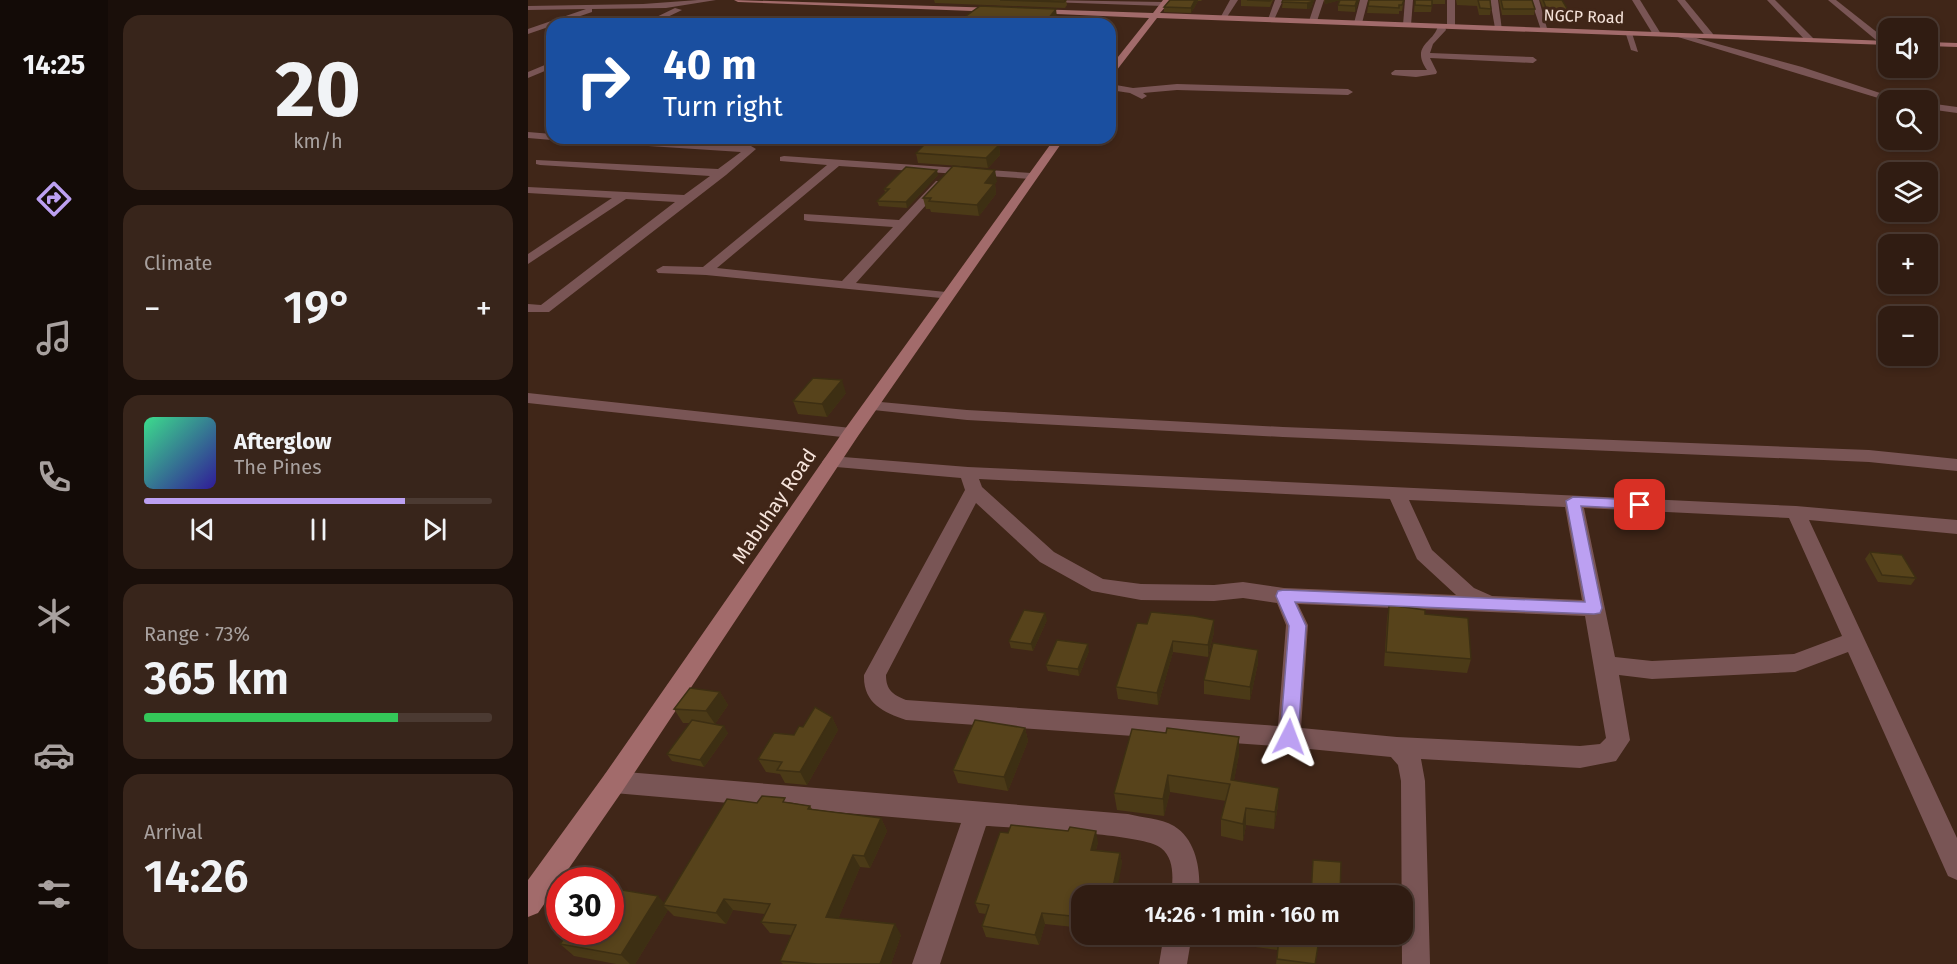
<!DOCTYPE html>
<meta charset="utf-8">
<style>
:root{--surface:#301c12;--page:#38251b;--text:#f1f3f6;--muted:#a8a19f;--line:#4b3a32;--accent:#bca0f2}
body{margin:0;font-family:"Fira Sans",sans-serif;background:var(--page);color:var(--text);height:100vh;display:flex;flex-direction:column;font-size:22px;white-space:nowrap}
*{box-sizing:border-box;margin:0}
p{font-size:20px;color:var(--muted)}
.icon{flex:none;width:33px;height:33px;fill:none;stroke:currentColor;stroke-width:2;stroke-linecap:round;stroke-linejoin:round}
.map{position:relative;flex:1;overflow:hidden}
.details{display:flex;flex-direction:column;gap:15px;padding:15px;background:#1a0f0a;width:420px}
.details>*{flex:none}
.top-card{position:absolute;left:18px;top:18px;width:570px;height:126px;border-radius:18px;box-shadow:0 3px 9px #0003,0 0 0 2px var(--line);background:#1a4fa0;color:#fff;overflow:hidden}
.fabs{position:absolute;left:1350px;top:18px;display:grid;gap:12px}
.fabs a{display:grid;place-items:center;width:60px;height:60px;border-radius:12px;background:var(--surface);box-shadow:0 3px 9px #0003,0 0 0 2px var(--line);font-size:30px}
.speed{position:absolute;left:18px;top:867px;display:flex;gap:12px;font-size:30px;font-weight:700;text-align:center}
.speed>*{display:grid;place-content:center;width:78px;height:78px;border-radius:50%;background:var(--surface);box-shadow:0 3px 9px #0003,0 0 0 2px var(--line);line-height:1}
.speed .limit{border:9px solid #d22;background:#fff;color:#111}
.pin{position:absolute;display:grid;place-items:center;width:51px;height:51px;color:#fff;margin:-26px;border-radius:12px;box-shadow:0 3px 9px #0006}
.me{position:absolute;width:66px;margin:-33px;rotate:3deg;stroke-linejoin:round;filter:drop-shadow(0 0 4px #0008)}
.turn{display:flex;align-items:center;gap:21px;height:126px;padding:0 18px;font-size:27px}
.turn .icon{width:78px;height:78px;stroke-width:2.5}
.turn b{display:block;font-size:42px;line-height:51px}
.big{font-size:45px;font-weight:600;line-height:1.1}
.details .tile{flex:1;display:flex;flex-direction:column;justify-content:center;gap:9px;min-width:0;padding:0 21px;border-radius:18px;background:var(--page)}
.details .dial{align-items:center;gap:0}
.dial b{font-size:78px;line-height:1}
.song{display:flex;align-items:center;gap:18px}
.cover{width:72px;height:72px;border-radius:9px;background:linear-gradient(135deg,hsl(150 70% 55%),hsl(250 70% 35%))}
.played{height:6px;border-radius:3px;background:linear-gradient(90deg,var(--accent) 75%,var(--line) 75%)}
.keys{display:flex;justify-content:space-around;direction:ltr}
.heat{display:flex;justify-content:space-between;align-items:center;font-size:33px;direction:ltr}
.charge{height:9px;border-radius:4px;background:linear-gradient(90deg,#34c759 73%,var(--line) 0)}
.trip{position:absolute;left:543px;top:885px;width:342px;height:60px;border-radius:18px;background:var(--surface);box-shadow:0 3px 9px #0003,0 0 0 2px var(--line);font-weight:600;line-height:60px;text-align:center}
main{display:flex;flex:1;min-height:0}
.tab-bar{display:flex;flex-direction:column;width:108px;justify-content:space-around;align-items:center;background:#130b07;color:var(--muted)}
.tab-bar .icon{width:42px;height:42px}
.tab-bar .selected{color:var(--accent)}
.tab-bar b{font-size:27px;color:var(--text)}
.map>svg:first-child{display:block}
</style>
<main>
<nav class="tab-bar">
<b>14:25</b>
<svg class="icon selected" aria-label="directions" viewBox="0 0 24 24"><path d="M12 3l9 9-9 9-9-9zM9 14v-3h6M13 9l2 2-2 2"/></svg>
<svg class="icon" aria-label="music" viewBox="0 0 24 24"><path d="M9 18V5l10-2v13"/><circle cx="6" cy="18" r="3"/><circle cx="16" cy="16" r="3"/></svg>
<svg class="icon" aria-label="phone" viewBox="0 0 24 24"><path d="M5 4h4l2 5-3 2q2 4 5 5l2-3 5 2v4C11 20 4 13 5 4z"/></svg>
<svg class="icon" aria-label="climate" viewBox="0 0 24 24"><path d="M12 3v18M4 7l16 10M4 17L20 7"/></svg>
<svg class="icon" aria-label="car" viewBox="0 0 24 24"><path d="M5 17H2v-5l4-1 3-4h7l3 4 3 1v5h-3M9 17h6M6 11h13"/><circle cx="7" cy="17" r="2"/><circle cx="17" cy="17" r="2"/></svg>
<svg class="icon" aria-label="filters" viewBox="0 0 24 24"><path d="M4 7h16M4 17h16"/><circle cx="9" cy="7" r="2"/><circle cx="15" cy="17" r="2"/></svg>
</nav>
<section class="details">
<div class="tile dial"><b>20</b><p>km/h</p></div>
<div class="tile"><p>Climate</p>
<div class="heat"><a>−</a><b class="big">19°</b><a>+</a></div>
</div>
<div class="tile">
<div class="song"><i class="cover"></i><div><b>Afterglow</b><p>The Pines</p></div></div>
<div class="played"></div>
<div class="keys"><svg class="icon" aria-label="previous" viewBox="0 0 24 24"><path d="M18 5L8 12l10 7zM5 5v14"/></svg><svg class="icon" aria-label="pause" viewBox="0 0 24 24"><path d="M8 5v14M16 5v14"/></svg><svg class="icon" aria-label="next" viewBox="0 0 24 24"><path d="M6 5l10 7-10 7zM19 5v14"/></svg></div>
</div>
<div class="tile"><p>Range · 73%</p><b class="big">365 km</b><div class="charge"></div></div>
<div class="tile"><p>Arrival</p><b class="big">14:26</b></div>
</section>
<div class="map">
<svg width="1429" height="964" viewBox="0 0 1429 964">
<rect width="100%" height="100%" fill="#402618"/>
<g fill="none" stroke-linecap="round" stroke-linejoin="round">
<g fill="#795555" fill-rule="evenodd">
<path d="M 170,0 L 188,0 L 138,8 L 64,9 L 64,12 L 0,34 L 0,29 L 58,9 L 0,10 L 0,6 L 115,4 Z"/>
<path d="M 516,0 L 635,2 L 639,4 L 635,6 L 520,2 Z"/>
<path d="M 702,0 L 710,0 L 697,20 L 691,20 Z"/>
<path d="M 747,0 L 755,0 L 745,22 L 739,22 Z"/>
<path d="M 788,0 L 796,0 L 789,21 L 785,23 L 781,21 Z"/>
<path d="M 832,0 L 840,0 L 834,23 L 830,25 L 826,23 Z"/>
<path d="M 877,0 L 885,0 L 883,25 L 879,27 L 875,25 Z"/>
<path d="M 919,0 L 927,0 L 927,26 L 923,28 L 919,26 Z"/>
<path d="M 962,0 L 970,0 L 974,30 L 967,28 Z"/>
<path d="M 1003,0 L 1011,0 L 1020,32 L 1013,30 Z"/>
<path d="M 1104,0 L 1112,0 L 1133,34 L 1132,36 L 1126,36 Z"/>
<path d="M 1149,0 L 1157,0 L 1185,34 L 1185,38 L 1179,38 Z"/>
<path d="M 1239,0 L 1247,0 L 1285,38 L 1285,42 L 1279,42 Z"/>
<path d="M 1300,0 L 1308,0 L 1360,41 L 1360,45 L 1354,45 Z"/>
<path d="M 147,8 L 154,10 L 125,24 L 114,24 Z"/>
<path d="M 910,24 L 916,24 L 918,30 L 905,44 L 902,53 L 1005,57 L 1009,60 L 1005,63 L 902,58 L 909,72 L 908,74 L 888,77 L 864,75 L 863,73 L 867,70 L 899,70 C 881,44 909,42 910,24 Z"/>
<path d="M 1097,31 L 1104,33 L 1110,52 L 1103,50 Z"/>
<path d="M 1150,33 L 1274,67 L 1373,100 L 1360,101 L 1150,37 Z"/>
<path d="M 24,62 L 24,68 L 0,78 L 0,72 Z"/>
<path d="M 582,84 L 605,88 L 649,84 L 820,89 L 825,92 L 820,95 L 649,90 L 615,93 L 619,96 L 614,99 L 602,93 L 582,90 Z"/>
<path d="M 1400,103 L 1429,107 L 1429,113 L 1400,109 Z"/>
<path d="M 0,132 L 24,134 L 24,138 L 28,138 L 24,140 L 0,138 Z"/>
<path d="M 38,138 L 94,138 L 223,146 L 228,149 L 198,175 L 21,312 L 0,312 L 0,304 L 13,305 L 147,202 L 98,199 L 0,264 L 0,254 L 84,198 L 0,193 L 0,187 L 156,195 L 182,176 L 12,165 L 8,164 L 8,160 L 190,169 L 213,152 L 43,141 Z"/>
<path d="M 256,156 L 503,173 L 509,176 L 503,179 L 311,166 L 189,268 L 314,281 L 365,227 L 280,221 L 276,220 L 276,214 L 371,220 L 408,181 L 416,181 L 416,185 L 328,283 L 418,292 L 425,296 L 423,299 L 178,275 L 130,273 L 128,270 L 135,266 L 175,267 L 299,165 L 252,161 L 252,157 Z"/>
<path d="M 0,393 L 323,428 L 329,429 L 331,433 L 329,437 L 323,438 L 0,403 Z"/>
<path d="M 342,401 L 439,410 L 755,427 L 1341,450 L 1429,459 L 1429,471 L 1341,462 L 755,437 L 439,420 L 336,409 L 334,406 Z"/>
<path d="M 303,456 L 440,467 L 1268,506 L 1429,520 L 1429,534 L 1281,520 L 1429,838 L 1429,880 L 1420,876 L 1320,652 L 1267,672 L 1124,679 L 1091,675 L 1102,740 L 1088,761 L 1052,768 L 893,759 L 897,781 L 902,964 L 874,964 L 873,781 L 870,765 L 863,757 L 761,747 L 378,720 C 355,712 335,703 336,675 L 437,490 L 433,478 L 297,466 L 294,462 L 297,458 ZM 451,479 L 862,499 L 889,559 L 928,595 L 756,588 L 715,582 L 686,585 L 613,584 L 575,579 L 526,552 L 454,487 ZM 881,500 L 1037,507 L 1054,600 L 964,596 L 946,588 L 904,550 ZM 448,503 L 512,562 L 564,591 L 613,600 L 686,601 L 715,598 L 749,603 L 758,625 L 750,726 L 378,700 C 365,695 358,690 358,675 ZM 1056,508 L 1261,518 L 1314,636 L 1266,654 L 1124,661 L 1087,657 ZM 770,604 L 1057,616 L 1078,738 L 1072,744 L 1052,746 L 869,737 L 773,728 L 780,625 Z"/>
<path d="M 86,771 L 600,814 C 615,818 632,818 646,826 C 669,840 673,872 671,896 L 643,896 C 645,879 647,859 633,848 C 618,834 487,828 458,826 L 412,964 L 384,964 L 433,823 L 86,793 L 77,790 L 74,782 L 77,774 Z"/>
<path d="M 636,934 L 664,934 L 659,964 L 631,964 Z"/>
</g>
<g fill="#a26b6b" fill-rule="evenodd">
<path d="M 206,0 L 471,8 L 475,10 L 471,12 L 210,2 Z"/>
<path d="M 635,0 L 643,0 L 632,13 L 1360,41 L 1360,45 L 629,18 L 585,75 L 582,76 L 582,67 L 621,18 L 505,13 L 501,11 L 505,9 L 625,13 Z"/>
<path d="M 1400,42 L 1429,43 L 1429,47 L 1400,46 Z"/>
<path d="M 527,138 L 537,138 L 330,436 L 95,790 L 10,913 L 0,917 L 0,880 L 77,774 L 317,429 Z"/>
</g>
</g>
<g fill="#4b3a17">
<path d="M 406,0 L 538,0 L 539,5 L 537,8 L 407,3 Z"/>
<path d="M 642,0 L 674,0 L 673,1 L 670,1 L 663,13 L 636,12 L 636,7 Z"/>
<path d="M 713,0 L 745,0 L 742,7 L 713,6 Z"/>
<path d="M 755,0 L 786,0 L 783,8 L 779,9 L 754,8 Z"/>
<path d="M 796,0 L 831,0 L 827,12 L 810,11 L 810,5 L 812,0 L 797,4 Z"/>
<path d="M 841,0 L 876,0 L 874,11 L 871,11 L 871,14 L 839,13 Z"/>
<path d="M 887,0 L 917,0 L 917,4 L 904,4 L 903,12 L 886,12 Z"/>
<path d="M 928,0 L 962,0 L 963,9 L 962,15 L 951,15 L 949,6 L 929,5 Z"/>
<path d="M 971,0 L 1004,0 L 1007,9 L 1006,15 L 974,15 Z"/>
<path d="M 1012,0 L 1034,0 L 1040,10 L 1039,16 L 1018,16 Z"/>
<path d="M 471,145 L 472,155 L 460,168 L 390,163 L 388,153 Z"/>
<path d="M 410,175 L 379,208 L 351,206 L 349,201 L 357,192 L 356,189 Z"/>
<path d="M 469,181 L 467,184 L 468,194 L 451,216 L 403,212 L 402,209 L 398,209 L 395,198 Z"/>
<path d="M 318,393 L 299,417 L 270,414 L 265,401 Z"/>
<path d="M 1342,552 L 1388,578 L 1383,585 L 1350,582 L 1337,559 Z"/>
<path d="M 861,605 L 897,614 L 943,659 L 939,673 L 856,666 L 859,619 Z"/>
<path d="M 519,620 L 505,651 L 483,648 L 481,641 Z"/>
<path d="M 686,620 L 686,632 L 680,657 L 645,652 L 630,705 L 590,699 L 588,687 L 619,624 Z"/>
<path d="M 730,650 L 730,663 L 722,700 L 676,694 L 676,680 Z"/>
<path d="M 561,651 L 551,676 L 520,671 L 518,665 Z"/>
<path d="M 192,692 L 200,705 L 187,724 L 200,733 L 176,767 L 144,761 L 139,754 L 162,723 L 155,723 L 146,709 Z"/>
<path d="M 304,717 L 310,730 L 279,785 L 257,783 L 252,774 L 238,772 L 230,759 L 266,735 L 275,727 Z"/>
<path d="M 497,728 L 500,741 L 480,791 L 430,783 L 425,770 Z"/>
<path d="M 638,733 L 711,737 L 711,754 L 706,780 L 750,805 L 746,829 L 718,825 L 715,841 L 693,836 L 693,819 L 698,801 L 642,792 L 636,816 L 589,810 L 586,793 Z"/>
<path d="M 260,802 L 282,806 L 284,809 L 353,818 L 359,831 L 342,868 L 332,867 L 310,919 L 373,935 L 363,964 L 255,964 L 252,961 L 263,935 L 242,933 L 233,922 L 237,914 L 205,910 L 198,924 L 146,916 L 140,910 L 107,964 L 88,964 L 46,956 L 32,944 L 136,903 L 229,803 Z"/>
<path d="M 570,842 L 568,850 L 592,853 L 594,864 L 554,896 L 554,919 L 548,918 L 546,927 L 517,924 L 511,945 L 458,937 L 454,926 L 458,914 L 451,913 L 447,903 Z"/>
<path d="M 713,934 L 792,934 L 787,964 L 748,964 L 750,950 L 713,945 Z"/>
</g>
<g fill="#3d2f13">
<path d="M 667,0 L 670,0 L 670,1 L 663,13 L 663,8 Z"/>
<path d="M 784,0 L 786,0 L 783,8 L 779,9 L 779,3 Z"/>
<path d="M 797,0 L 813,0 L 797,4 Z"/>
<path d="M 829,0 L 831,0 L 827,12 L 827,6 Z"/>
<path d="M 528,9 L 529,17 L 523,24 L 516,24 Z"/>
<path d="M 586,30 L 587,39 L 582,45 L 582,35 Z"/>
<path d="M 471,145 L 472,155 L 460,168 L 458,158 Z"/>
<path d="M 409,170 L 410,175 L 379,208 L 378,202 Z"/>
<path d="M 467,170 L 469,181 L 467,184 L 468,194 L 451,216 L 449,205 L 457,183 Z"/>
<path d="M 314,380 L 318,393 L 299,417 L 294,404 Z"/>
<path d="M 517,613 L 519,620 L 505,651 L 503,644 Z"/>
<path d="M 686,620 L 686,632 L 680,657 L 680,645 Z"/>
<path d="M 645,641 L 645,652 L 630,705 L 629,693 Z"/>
<path d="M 560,644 L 561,651 L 551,676 L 550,669 Z"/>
<path d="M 730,650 L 730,663 L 722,700 L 722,687 Z"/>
<path d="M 192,692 L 200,705 L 187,724 L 178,711 Z"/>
<path d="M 304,717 L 310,730 L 279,785 L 272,772 Z"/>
<path d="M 196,726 L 200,733 L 176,767 L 172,760 Z"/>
<path d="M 497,728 L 500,741 L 480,791 L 476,777 Z"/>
<path d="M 711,737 L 711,754 L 703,797 L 703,780 Z"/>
<path d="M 640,775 L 642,792 L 636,816 L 635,799 Z"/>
<path d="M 751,788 L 750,805 L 746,829 L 747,812 Z"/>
<path d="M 718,808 L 718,825 L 715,841 L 715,824 Z"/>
<path d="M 353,818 L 359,831 L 342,868 L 336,856 Z"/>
<path d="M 568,831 L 570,842 L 565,861 L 563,850 Z"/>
<path d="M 592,853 L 594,864 L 588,896 L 585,887 Z"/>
<path d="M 325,855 L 332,867 L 306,929 L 298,917 Z"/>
<path d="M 130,896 L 138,905 L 135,905 L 140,910 L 107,964 L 102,964 L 93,955 Z"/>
<path d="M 196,899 L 205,910 L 198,924 L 188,913 Z"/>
<path d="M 545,907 L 548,918 L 546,927 L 543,916 Z"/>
<path d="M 514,913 L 517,924 L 511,945 L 507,935 Z"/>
<path d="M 367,924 L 373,935 L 363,964 L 352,964 Z"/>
</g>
<g fill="#57431b" stroke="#3d2f13" stroke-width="1.5">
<path d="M 472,0 L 538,0 L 536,2 Z"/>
<path d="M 642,0 L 667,0 L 663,8 L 636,7 Z"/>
<path d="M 719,0 L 743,0 L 742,1 Z"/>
<path d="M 755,0 L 784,0 L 783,2 L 779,3 L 754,2 Z"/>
<path d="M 812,0 L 829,0 L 827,6 L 810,5 Z"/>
<path d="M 841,0 L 876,0 L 874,5 L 871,5 L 871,8 L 840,6 Z"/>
<path d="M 887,0 L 904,0 L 904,6 L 887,5 Z"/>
<path d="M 950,0 L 962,0 L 963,9 L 952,8 Z"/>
<path d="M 973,0 L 1004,0 L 1007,9 L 975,9 Z"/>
<path d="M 1015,0 L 1034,0 L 1040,10 L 1019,10 Z"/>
<path d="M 452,6 L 528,9 L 516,24 L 427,24 Z"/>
<path d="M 400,141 L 471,145 L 458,158 L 388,153 Z"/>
<path d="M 425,166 L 467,170 L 457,183 L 466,184 L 449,205 L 401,201 L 403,198 L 395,198 Z"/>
<path d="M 378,167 L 409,170 L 378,202 L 349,201 L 361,189 L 356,189 Z"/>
<path d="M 285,378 L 314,380 L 294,404 L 265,401 Z"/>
<path d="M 1342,552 L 1374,555 L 1388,578 L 1354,575 Z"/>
<path d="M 861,605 L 897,610 L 897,614 L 940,618 L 943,659 L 858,652 Z"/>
<path d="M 496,610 L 517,613 L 503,644 L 481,641 Z"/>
<path d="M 623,612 L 666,616 L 686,620 L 680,645 L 645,641 L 629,693 L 588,687 L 609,623 L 619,624 Z"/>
<path d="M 529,640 L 560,644 L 550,669 L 518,665 Z"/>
<path d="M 685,643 L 730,650 L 722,687 L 676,680 Z"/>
<path d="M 162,688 L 192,692 L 178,711 L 146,709 Z"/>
<path d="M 287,707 L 304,717 L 272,772 L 249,770 L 254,762 L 230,759 L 246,733 L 266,735 L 271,726 L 275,727 Z"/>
<path d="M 164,720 L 196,726 L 172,760 L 139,754 Z"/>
<path d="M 447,720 L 497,728 L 476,777 L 425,770 Z"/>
<path d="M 639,728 L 711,737 L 703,780 L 751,788 L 747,812 L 718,808 L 715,824 L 693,819 L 702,784 L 640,775 L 635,799 L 586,793 L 604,729 L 638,733 Z"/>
<path d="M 234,796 L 257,798 L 255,802 L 282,806 L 280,809 L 353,818 L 336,856 L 325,855 L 298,917 L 367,924 L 352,964 L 289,964 L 252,961 L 268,925 L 233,922 L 242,904 L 196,899 L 188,913 L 135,905 L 199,799 L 229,803 Z"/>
<path d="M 483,825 L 540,831 L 542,827 L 568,831 L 563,850 L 592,853 L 585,887 L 601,889 L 600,896 L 554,896 L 554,908 L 545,907 L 543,916 L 514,913 L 507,935 L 454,926 L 461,905 L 447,903 L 472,832 L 480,833 Z"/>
<path d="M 785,860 L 813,862 L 812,896 L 783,896 Z"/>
<path d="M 82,888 L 130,896 L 93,955 L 32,944 L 41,932 L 82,932 Z"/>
<path d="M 717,889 L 755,896 L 717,896 Z"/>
<path d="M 737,934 L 792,934 L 787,964 L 749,959 L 751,936 Z"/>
</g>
<path fill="#bca0f2" stroke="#7a689d" stroke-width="1.5" d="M 1045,497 L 1112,500 L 1119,505 L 1112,509 L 1053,506 L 1074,608 L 1072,613 L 1066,614 L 767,602 L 778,626 L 770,737 L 768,743 L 761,745 L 755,743 L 752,737 L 761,626 L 748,596 L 750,591 L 756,590 L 1057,602 L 1038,501 Z"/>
<g text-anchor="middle" stroke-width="6" stroke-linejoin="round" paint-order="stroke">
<g font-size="16" fill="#f6e4db" stroke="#402618">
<text transform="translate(1056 16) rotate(2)" y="6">NGCP Road</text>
</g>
<g font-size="20" fill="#f6e4db" stroke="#402618">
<text transform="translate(246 506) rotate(-56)" y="7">Mabuhay Road</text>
</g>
</g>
</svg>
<div class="fabs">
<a><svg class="icon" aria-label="sound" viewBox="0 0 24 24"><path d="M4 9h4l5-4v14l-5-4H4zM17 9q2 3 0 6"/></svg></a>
<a><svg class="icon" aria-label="search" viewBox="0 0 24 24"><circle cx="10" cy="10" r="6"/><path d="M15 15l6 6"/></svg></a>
<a><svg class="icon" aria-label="layers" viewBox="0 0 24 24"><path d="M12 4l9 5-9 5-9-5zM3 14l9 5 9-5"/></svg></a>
<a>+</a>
<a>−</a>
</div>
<div class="speed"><div class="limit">30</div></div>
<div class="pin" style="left:1112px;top:505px;background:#d93025"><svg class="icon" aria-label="arrive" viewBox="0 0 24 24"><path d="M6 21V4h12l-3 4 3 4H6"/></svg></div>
<svg class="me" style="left:761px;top:737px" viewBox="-20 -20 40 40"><path d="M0-17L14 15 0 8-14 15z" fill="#bca0f2" stroke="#fff" stroke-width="4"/></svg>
<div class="trip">14:26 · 1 min · 160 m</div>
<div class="top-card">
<div class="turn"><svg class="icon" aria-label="right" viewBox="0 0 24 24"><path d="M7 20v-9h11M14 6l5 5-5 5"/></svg><div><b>40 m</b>Turn right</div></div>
</div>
</div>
</main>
